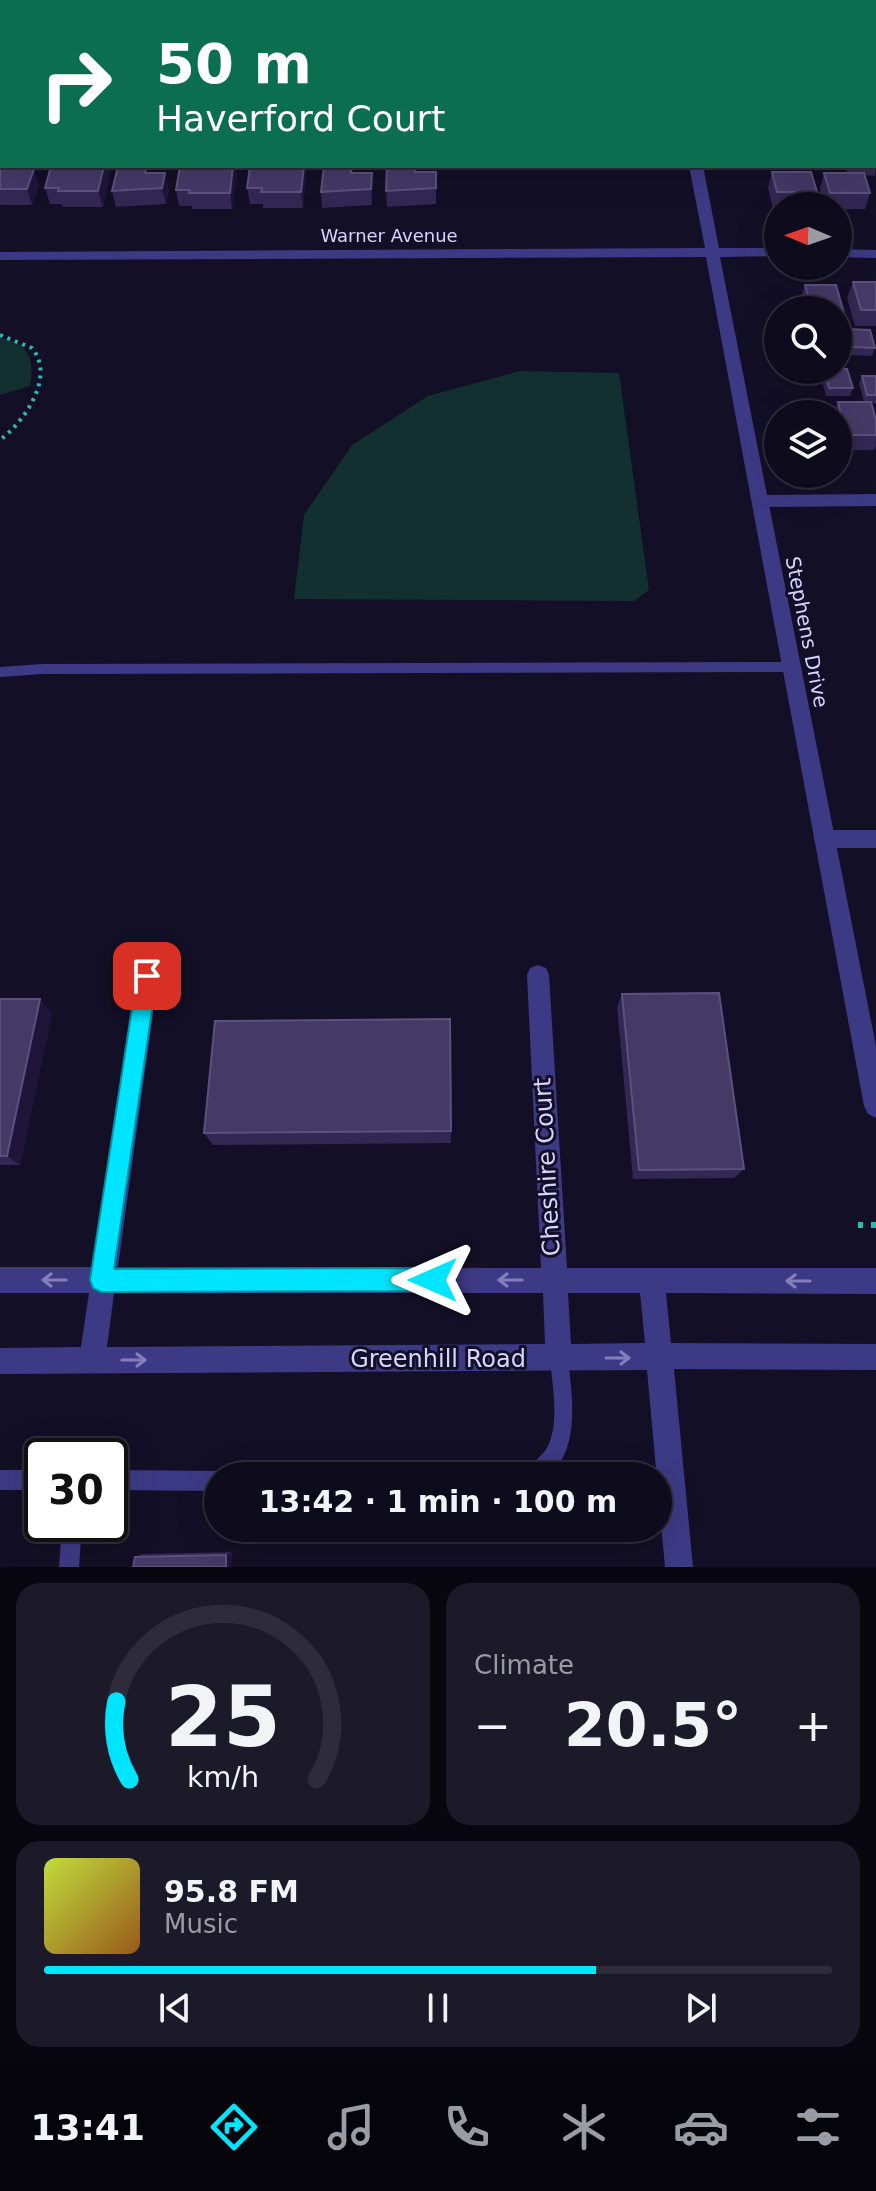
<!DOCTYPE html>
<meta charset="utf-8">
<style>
:root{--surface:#0e0b1c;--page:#1c1929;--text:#f1f3f6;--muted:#9b9ba3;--line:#2e2b3b;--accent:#00e5ff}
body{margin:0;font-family:"DejaVu Sans",sans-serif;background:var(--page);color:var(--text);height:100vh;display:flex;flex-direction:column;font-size:30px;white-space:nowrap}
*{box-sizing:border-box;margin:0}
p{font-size:26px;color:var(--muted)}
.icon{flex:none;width:44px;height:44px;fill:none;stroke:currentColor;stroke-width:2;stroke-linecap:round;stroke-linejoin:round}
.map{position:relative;height:1567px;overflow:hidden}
.panel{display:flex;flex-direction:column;gap:16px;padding:16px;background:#08060f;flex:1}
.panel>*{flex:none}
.top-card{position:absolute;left:0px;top:0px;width:876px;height:168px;box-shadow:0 8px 32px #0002,0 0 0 2px var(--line);background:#0b6e4f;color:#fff;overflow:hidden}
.needle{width:52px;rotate:272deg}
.buttons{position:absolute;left:764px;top:192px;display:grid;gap:16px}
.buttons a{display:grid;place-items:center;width:88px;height:88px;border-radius:50%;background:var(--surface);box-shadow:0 8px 32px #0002,0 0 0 2px var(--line);font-size:40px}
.speed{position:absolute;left:24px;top:1438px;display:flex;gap:16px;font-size:40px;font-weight:700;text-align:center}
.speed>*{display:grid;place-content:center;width:104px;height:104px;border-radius:50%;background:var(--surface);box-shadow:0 8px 32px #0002,0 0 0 2px var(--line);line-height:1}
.speed .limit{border:4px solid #111;border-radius:12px;background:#fff;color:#111}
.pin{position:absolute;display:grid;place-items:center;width:68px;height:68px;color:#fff;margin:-34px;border-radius:16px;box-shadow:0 4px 12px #0006}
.me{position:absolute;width:88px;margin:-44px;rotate:270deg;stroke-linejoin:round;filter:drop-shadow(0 0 6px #0008)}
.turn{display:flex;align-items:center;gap:28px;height:168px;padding:0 24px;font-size:36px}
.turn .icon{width:104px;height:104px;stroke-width:2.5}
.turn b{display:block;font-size:56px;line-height:68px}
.big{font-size:60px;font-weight:700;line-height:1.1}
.panel .tile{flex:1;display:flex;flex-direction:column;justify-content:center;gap:12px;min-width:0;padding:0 28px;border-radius:24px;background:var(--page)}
.panel .dial{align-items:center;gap:0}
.dial svg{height:208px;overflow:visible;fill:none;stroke:var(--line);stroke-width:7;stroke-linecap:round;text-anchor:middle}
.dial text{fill:var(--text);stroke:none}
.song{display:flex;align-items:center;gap:24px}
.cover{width:96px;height:96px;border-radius:12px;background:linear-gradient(135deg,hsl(70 70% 55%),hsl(30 70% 35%))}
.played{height:8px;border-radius:4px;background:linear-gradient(90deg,var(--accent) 70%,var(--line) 70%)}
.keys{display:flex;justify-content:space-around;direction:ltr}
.heat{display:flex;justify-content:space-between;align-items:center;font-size:44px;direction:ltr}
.panel .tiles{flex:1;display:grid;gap:16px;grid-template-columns:1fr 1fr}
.tile:last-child{grid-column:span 2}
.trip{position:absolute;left:204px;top:1462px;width:468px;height:80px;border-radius:40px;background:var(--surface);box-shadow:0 8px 32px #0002,0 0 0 2px var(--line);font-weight:700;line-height:80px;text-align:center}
.tabs{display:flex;height:128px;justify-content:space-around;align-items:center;background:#06040b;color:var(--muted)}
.tabs .icon{width:56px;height:56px}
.tabs .current{color:var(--accent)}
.tabs b{font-size:36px;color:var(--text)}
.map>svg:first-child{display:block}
</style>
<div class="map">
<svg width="876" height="1567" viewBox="0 0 876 1567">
<rect width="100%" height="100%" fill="#130f26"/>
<g fill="#12302f">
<path d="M 0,338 C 29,342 35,360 30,386 L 0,395 Z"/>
<path d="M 520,371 L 619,373 L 649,590 L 634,601 L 294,599 L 304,515 L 352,445 L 428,396 Z"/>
</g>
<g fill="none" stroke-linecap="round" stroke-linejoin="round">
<path stroke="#2fb8b0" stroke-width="4" stroke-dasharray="3 5" stroke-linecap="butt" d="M 0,335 L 32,348 C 56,377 24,422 0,440"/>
<path stroke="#2fb8b0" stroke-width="6" stroke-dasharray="5 8" stroke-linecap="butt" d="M 858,1225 L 876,1225"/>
<g fill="#3d3a85" fill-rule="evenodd">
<path d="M 792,662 L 799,667 L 792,672 L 42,674 L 0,677 L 0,667 L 42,664 Z"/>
<path d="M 559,1349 L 565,1352 L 568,1358 C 572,1396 581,1447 549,1476 L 524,1476 C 529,1464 542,1458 548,1446 C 560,1421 552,1385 550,1358 L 553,1352 Z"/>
<rect x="0" y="1470" width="42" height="20"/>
<path d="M 110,1470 L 218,1471 L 226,1476 L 218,1476 L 218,1491 L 110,1490 Z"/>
<path d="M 62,1524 L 82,1524 L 79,1567 L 59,1567 Z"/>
</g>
<g fill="#3d3a85" fill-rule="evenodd">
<rect x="0" y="55" width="2" height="8"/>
<rect x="874" y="61" width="2" height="8"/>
<path d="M 876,494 L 876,506 L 760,507 L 752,501 L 760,495 Z"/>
<path d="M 824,830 L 876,830 L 876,848 L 824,848 L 817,845 L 814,839 L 817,833 Z"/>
<path d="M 538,965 L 546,968 L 549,975 L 567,1268 L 876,1268 L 876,1294 L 666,1293 L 671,1343 L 876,1344 L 876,1370 L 674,1369 L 693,1567 L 665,1567 L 647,1370 L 0,1374 L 0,1348 L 81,1347 L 89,1293 L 0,1293 L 0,1267 L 93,1267 L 136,976 L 139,969 L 147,966 L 155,969 L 158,976 L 118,1267 L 541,1268 L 527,975 L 530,968 ZM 114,1293 L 543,1293 L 545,1344 L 107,1347 ZM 568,1293 L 640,1293 L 645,1343 L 571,1344 Z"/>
</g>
<g fill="#3d3a85" fill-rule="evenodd">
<rect x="661" y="0" width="12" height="2"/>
<path d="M 689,166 L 703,166 L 719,248 L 778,248 L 778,256 L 720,257 L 876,1046 L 876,1118 L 868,1114 L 864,1106 L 706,257 L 0,260 L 0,252 L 705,248 Z"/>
<path d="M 838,249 L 876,250 L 876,258 L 838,257 Z"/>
</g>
</g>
<g fill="#312854">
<path d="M 0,0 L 112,0 L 112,2 L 142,2 L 2,2 L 2,30 L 0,24 Z"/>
<path d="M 291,0 L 314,0 L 314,2 L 265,2 L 291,2 Z"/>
<path d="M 345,0 L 368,0 L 368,2 L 319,2 L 345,2 Z"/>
<path d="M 394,0 L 417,0 L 417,2 L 370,2 L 394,2 Z"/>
<rect x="0" y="70" width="2" height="32"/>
<path d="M 876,76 L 876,108 L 874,102 L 874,82 Z"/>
<path d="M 876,162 L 875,176 L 864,175 L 870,193 L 865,209 L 838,209 L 838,206 L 824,206 L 820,189 L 824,173 L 847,173 L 845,166 L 874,166 Z"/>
<path d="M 51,166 L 109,166 L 110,173 L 103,207 L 63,207 L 62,204 L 50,204 L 45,188 Z"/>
<path d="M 180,166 L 235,166 L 237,175 L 232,209 L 192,209 L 192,206 L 179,206 L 176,190 Z"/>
<path d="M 250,166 L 305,166 L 306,174 L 303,208 L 263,208 L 263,204 L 250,204 L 247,188 Z"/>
<path d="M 0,169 L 39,185 L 32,205 L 0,205 Z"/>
<path d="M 416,172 L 436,172 L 436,204 L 387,207 L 386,191 Z"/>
<path d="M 772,172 L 817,192 L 813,206 L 778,206 L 778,208 L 773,208 L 768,188 Z"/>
<path d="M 150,173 L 169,189 L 166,204 L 116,207 L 112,191 Z"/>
<path d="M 353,173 L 372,173 L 372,205 L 322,208 L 321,192 Z"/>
<path d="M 853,282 L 876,282 L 876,326 L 855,326 L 847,298 Z"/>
<path d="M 805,285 L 844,313 L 838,329 L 838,310 L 803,310 L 800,300 Z"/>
<path d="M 847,329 L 875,348 L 872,356 L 849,355 L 844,338 Z"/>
<path d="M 838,340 L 847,358 L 844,366 L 838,366 Z"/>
<path d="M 824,370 L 853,388 L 850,396 L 826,396 L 821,377 Z"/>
<path d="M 862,376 L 876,376 L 876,403 L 871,403 L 876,420 L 876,445 L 874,450 L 840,450 L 838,442 L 838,414 L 833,414 L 838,402 L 864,402 L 859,384 Z"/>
<path d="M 622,994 L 744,1169 L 734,1178 L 633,1179 L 617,1007 Z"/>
<path d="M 0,999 L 52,1013 L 20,1165 L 0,1165 Z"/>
<path d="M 451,1131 L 451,1143 L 213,1145 L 204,1133 Z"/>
<path d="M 232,1552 L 231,1567 L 133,1567 L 135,1557 L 142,1554 Z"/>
</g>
<g fill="#1d163a">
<path d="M 104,166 L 109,166 L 110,173 L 103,207 L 98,191 Z"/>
<path d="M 233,166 L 235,166 L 237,175 L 232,209 L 230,193 Z"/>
<path d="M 304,166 L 305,166 L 306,174 L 303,208 L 301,192 Z"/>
<path d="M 34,169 L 39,185 L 32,205 L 27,189 Z"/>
<path d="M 165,173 L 169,189 L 166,204 L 162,188 Z"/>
<path d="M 372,173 L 373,189 L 372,205 L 371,189 Z"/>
<path d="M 40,999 L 52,1013 L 20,1165 L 7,1156 Z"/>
<path d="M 232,1552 L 231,1567 L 226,1567 L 226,1555 Z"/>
</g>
<g fill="#433a66" stroke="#5a527e" stroke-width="2">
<path d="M 56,0 L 90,0 L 89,2 L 56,2 Z"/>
<rect x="3" y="1" width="34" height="1"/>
<rect x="0" y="70" width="2" height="16"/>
<rect x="874" y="119" width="2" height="13"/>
<path d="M 874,156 L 876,167 L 850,167 L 850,166 L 874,166 Z"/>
<path d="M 51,166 L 104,166 L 98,191 L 58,191 L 59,188 L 45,188 Z"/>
<path d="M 118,166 L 147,166 L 145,173 L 165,173 L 162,188 L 112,191 Z"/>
<path d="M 180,166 L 233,166 L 230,193 L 189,193 L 190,190 L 176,190 Z"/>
<path d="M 250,166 L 304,166 L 301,192 L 261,192 L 262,188 L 247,188 Z"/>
<path d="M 324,166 L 352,166 L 351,173 L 372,173 L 371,189 L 321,192 Z"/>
<path d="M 387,166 L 416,166 L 415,172 L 436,172 L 436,188 L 386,191 Z"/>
<path d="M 0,169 L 34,169 L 27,189 L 0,189 Z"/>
<path d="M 772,172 L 811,172 L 817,192 L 777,192 Z"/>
<path d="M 824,173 L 864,173 L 870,193 L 830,193 Z"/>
<path d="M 853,282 L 876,282 L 876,310 L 861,310 Z"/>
<path d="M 805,285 L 836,285 L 844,313 L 838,313 L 838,310 L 812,310 Z"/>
<path d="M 847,329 L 870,330 L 875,348 L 852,347 Z"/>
<path d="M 838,340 L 842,340 L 847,358 L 838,358 Z"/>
<path d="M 838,369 L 847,369 L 853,388 L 829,388 L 824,370 Z"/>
<path d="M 862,376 L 876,376 L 876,395 L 867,395 Z"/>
<path d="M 838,402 L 871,402 L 876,420 L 876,435 L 846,435 Z"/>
<path d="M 719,993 L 744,1169 L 639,1170 L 622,994 Z"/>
<path d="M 0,999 L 40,999 L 7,1156 L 0,1156 Z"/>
<path d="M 450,1019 L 451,1131 L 204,1133 L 215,1021 Z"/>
<path d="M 226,1555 L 226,1567 L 133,1567 L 135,1557 Z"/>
</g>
<defs><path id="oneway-shaft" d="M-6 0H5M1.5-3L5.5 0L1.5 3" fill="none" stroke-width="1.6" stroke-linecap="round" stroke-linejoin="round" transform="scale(2)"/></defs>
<g stroke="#837fbc">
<use href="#oneway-shaft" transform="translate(54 1280) rotate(180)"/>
<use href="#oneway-shaft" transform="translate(510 1280) rotate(180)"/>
<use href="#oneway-shaft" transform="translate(798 1281) rotate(-180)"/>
<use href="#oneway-shaft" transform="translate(618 1358)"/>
<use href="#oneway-shaft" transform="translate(134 1360)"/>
</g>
<path fill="#00e5ff" stroke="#0095a6" stroke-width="2" d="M 147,966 L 154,969 L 157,976 L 114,1269 L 433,1268 L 441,1272 L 444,1280 L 441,1288 L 433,1291 L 101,1292 L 93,1288 L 90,1280 L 137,976 L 139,969 Z"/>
<g text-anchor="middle" stroke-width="6" stroke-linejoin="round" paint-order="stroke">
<g font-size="18" fill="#d9d4ff" stroke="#130f26">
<text x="389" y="242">Warner Avenue</text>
</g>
<g font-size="20" fill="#d9d4ff" stroke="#130f26">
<text transform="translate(807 632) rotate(79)" y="7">Stephens Drive</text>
</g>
<g font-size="24" fill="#d9d4ff" stroke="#130f26">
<text transform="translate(547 1167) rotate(-93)" y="8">Cheshire Court</text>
<text x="438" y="1367">Greenhill Road</text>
</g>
</g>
</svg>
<div class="buttons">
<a><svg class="needle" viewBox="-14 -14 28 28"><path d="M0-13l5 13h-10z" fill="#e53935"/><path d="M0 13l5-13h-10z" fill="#9b9ba3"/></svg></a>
<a><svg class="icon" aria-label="search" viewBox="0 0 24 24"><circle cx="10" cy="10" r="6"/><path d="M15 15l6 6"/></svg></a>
<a><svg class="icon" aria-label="layers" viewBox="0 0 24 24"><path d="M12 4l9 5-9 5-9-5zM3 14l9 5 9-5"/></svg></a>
</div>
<div class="speed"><div class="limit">30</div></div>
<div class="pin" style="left:147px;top:976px;background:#d93025"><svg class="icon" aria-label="arrive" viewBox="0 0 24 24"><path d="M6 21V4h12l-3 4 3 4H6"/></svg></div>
<svg class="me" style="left:433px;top:1280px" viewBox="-20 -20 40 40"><path d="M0-17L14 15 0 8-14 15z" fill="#00e5ff" stroke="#fff" stroke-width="4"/></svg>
<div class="trip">13:42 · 1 min · 100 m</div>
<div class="top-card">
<div class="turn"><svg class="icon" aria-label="right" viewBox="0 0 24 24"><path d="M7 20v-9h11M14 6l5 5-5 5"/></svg><div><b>50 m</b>Haverford Court</div></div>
</div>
</div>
<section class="panel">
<div class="tiles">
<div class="tile dial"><svg viewBox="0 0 100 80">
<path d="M14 69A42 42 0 1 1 86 69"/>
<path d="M14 69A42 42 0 0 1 9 39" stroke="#00e5ff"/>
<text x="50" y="56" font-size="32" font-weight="700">25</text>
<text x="50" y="72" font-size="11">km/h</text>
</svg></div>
<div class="tile"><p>Climate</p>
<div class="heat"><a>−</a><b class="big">20.5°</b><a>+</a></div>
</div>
<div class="tile">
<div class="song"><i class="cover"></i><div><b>95.8 FM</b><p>Music</p></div></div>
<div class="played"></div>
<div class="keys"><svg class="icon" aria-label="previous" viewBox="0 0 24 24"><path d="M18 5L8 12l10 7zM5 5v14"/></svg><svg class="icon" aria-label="pause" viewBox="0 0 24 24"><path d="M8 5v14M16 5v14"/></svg><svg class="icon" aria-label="next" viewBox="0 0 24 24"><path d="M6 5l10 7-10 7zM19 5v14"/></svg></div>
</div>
</div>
</section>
<nav class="tabs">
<b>13:41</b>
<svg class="icon current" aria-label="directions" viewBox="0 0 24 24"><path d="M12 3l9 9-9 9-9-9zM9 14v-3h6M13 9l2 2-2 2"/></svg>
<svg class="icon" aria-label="music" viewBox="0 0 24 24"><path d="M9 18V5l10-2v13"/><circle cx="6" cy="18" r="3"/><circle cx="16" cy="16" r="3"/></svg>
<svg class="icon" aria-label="phone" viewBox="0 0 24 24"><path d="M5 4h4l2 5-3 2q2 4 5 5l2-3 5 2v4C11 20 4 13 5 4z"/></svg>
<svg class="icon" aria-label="climate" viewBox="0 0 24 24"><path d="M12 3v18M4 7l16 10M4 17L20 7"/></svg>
<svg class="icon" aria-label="car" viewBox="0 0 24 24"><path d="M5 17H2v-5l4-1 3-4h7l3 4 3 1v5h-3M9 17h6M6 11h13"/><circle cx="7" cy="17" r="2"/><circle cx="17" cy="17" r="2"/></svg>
<svg class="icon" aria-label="filters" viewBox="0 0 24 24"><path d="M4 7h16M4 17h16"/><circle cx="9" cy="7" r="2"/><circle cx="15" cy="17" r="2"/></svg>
</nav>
